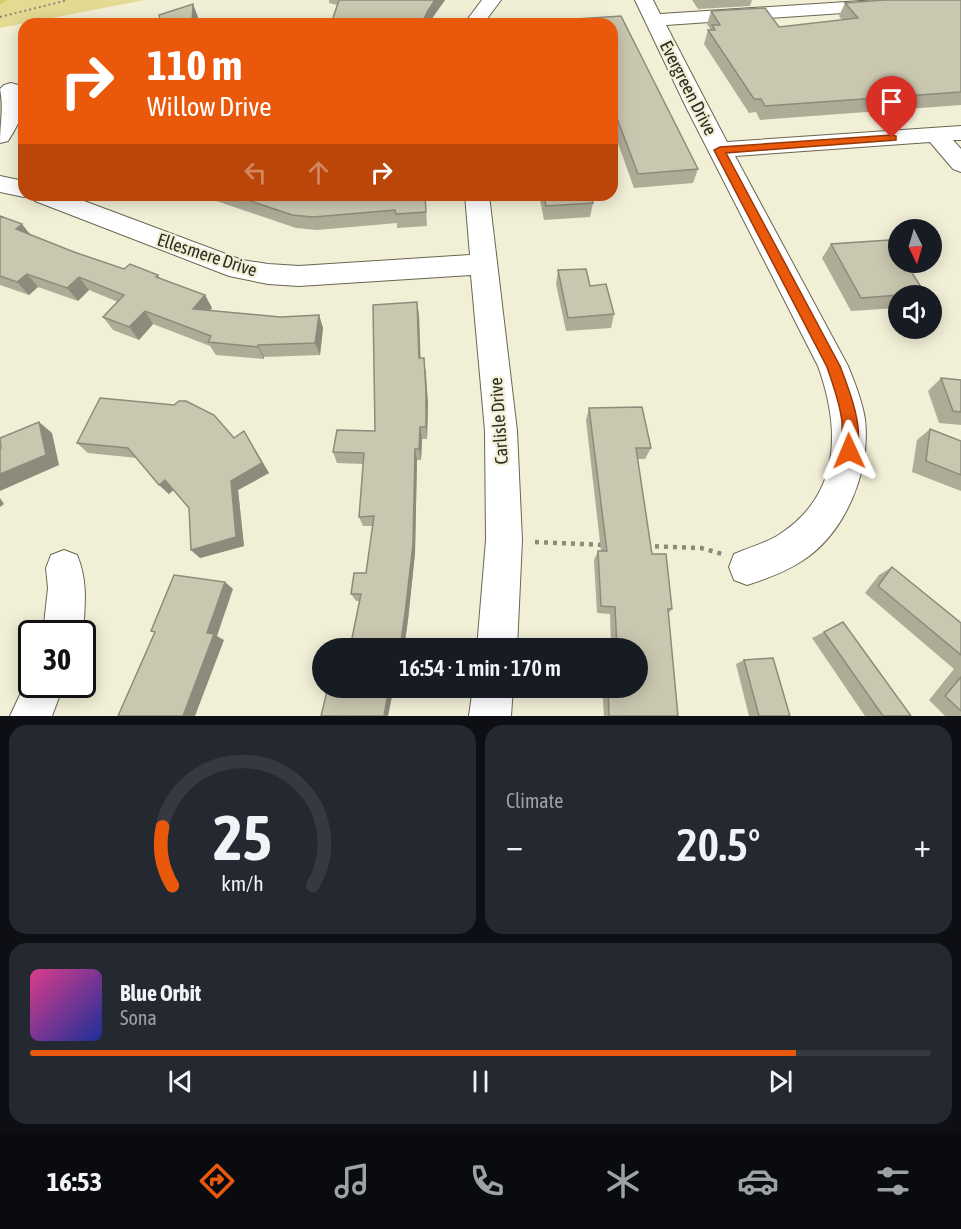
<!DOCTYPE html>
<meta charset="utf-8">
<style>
:root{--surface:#171b24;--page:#242831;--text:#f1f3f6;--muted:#9ea1a6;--line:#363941;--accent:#ea580c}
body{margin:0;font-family:"Asap Condensed",sans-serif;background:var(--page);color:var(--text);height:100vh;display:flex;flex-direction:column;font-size:22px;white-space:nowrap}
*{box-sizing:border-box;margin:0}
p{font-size:20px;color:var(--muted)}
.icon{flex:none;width:33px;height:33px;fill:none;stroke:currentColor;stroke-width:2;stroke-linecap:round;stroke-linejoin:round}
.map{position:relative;height:716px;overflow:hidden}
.drawer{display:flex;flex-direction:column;gap:9px;padding:9px;background:#0d0f14;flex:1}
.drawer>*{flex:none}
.guide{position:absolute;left:18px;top:18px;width:600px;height:183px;border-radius:18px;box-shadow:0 3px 15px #0003;background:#ea580c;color:#fff;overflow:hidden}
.needle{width:39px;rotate:175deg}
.controls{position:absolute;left:888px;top:219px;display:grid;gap:12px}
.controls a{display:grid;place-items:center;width:54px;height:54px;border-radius:50%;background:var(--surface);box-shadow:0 3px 15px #0003;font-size:30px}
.speed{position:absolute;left:18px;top:620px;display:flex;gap:12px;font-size:30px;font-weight:700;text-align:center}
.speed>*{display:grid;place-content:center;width:78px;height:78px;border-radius:50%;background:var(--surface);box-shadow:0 3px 15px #0003;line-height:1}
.speed .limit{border:3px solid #111;border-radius:9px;background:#fff;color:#111}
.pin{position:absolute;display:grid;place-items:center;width:51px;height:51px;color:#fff;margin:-62px -26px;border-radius:50% 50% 50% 0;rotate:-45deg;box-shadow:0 0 6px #0007}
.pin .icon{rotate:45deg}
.me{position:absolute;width:66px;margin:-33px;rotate:359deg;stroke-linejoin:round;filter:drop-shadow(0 0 4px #0008)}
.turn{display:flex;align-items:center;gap:21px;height:126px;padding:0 30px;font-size:27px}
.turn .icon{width:78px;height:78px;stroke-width:2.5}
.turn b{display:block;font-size:42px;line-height:51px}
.lanes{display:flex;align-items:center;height:57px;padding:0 30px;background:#0003;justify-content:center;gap:30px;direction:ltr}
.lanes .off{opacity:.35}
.big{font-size:45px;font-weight:600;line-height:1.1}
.drawer .tile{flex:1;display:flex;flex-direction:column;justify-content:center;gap:9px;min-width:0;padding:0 21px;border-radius:18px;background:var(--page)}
.drawer .dial{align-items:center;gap:0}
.dial svg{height:156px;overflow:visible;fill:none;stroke:var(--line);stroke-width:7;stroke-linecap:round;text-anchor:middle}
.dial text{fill:var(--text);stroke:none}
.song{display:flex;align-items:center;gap:18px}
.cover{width:72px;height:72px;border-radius:9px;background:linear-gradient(135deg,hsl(330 70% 55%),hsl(230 70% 35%))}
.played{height:6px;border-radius:3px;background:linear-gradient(90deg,var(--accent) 85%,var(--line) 85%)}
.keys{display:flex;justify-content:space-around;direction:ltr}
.heat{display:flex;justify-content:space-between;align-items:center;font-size:33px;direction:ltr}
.drawer .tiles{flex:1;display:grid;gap:9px;grid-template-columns:1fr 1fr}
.tile:last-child{grid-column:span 2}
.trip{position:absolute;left:312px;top:638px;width:336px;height:60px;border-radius:30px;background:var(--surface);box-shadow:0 3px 15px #0003;font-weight:600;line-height:60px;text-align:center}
.menu{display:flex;height:96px;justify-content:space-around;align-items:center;background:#090b0e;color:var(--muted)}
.menu .icon{width:42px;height:42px}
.menu .active{color:var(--accent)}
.menu b{font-size:27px;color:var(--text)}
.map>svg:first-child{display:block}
</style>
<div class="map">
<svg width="961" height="716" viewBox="0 0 961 716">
<rect width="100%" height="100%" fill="#f2efd7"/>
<path fill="#e5da92" d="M 0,0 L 145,0 L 0,28 Z"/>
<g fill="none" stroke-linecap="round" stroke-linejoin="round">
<path fill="#dbcb63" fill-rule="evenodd" d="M 0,0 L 8,0 L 0,4 Z"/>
<defs>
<g id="minor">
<path d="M 482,0 L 501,0 L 483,24 L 464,24 Z"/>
<path d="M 635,0 L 653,0 L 660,14 L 877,0 L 961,0 L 961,5 L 666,25 L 727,142 L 961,126 L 961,140 L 953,140 L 961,149 L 961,172 L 953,169 L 930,142 L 735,156 L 848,366 C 855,383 862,401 865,419 C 871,470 846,533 802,561 C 785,572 766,579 747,585 L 734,580 L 729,567 L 734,554 C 748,548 763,544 777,536 C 841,496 841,430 818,366 L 686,107 Z"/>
<path d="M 11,83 L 18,85 C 31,103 19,124 8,141 L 0,143 C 0,123 4,108 0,89 L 4,85 Z"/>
<path d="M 0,176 L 24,181 L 24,195 L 68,195 L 242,260 L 268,264 L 299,266 L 470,255 L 465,195 L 489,195 L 517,431 L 522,540 L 517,648 L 477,648 L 486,540 L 485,431 L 471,275 L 299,286 L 268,284 L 229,276 L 35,201 L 32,195 L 24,197 L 0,192 Z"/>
<path d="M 64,550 L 77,555 C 88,581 85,605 83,633 L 43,633 L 48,588 L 46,568 L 51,555 Z"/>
<path d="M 32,669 L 32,684 L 64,684 L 52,716 L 10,716 Z"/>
<path d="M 473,687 L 513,687 L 511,716 L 469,716 Z"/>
</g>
</defs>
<use href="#minor" stroke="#696651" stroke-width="2"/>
<path stroke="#8c8a79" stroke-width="2" stroke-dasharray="2 3" stroke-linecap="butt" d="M 0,17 L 68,0"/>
<g stroke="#8c8a79" stroke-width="4.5" stroke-dasharray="4 5" stroke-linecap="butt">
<path d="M 535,542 L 606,545"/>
<path d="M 646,546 L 701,548 L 722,554"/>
</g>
<use href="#minor" fill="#fff" fill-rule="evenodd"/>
</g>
<g fill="#aeab97">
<path d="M 329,0 L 445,0 L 428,24 L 331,24 L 337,5 L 329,3 Z"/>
<path d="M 692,0 L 752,0 L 750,6 L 698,9 Z"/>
<path d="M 961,0 L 961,105 L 760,120 L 756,112 L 749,113 L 704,44 L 708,30 L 711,30 L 707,24 L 711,11 L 779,27 L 842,20 L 839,16 L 845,3 Z"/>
<path d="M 621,16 L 698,169 L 693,183 L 634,188 L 614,132 L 612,132 L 612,24 L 576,24 L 577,19 Z"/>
<path d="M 199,195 L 425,195 L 427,226 L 397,228 L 397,223 L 317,230 L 296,228 Z"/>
<path d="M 539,195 L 590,195 L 593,203 L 590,217 L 544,220 Z"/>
<path d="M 0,216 L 31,235 L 74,252 L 124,269 L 158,275 L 160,278 L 205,295 L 212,308 L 210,310 L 280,317 L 319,315 L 323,328 L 320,355 L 264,357 L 264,359 L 216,355 L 210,346 L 153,324 L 139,340 L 113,330 L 103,317 L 118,302 L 89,290 L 78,301 L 38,287 L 29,295 L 0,285 Z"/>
<path d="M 831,244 L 925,293 L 924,296 L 898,296 L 898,308 L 851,311 L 822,258 Z"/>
<path d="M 558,270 L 590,286 L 614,314 L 611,328 L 566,331 L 556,284 Z"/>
<path d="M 419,315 L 420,358 L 426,370 L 428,403 L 427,439 L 422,439 L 421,460 L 417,460 L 415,553 L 408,620 L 404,648 L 350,648 L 360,601 L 356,601 L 351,594 L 366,573 L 373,526 L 363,526 L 359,517 L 363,464 L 337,463 L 333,452 L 375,431 Z"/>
<path d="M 941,378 L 961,380 L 961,425 L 939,423 L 928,391 Z"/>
<path d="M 589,408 L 651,448 L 645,459 L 637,459 L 652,554 L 672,609 L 668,614 L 678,716 L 604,716 L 602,687 L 638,687 L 638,648 L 611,648 L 610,614 L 597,613 L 594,560 L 598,551 L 601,551 L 586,420 Z"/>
<path d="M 930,429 L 961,441 L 961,491 L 912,472 L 917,440 Z"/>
<path d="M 244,431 L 269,473 L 238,490 L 244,546 L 200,558 L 191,550 L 189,508 L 174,490 L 169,494 L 159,485 L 137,458 L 88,453 L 77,443 L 234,438 Z"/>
<path d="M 892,567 L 961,623 L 961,716 L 945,716 L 929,700 L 954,669 L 865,593 L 879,575 Z"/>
<path d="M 843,622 L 911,716 L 865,716 L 812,638 Z"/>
<path d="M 744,660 L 790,716 L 749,716 L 736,664 Z"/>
<path d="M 328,687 L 397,687 L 396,691 L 393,691 L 388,716 L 321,716 Z"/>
</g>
<g fill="#8d8b7b">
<path d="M 435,0 L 445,0 L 428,24 L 422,24 L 427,12 Z"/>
<path d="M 193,4 L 198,17 L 198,24 L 192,24 Z"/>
<path d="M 22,224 L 33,238 L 16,229 Z"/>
<path d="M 27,274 L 38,287 L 29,295 L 17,282 Z"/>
<path d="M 79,277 L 89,290 L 78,301 L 67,288 Z"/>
<path d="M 205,295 L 212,308 L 200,322 L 193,309 Z"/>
<path d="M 417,302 L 419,315 L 421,371 L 419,358 Z"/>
<path d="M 145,311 L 153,324 L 139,340 L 129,327 Z"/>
<path d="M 319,315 L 323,328 L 320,355 L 315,343 Z"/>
<path d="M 258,345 L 264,357 L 264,359 L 258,347 Z"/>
<path d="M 424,358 L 428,403 L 427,439 L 426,427 Z"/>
<path d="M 39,422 L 52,433 L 59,465 L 0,491 L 0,474 Z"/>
<path d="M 420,427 L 422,439 L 421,460 L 419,449 Z"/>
<path d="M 244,431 L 269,473 L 238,490 L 244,546 L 200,558 L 191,550 L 231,481 Z"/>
<path d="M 415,449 L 417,460 L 415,553 L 408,620 L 404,648 L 400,648 Z"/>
<path d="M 165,480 L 174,489 L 169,494 L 159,485 Z"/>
<path d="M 0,498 L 4,504 L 0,507 Z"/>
<path d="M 225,582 L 233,589 L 217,636 L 224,640 L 195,716 L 183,716 L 207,633 Z"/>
<path d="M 389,687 L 393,691 L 388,716 L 384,716 Z"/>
</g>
<g fill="#cac7b0" stroke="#8d8b7b" stroke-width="1.5">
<path d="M 339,0 L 435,0 L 427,12 L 422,24 L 331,24 Z"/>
<path d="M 884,0 L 961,0 L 961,92 L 765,106 L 761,99 L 754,99 L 708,30 L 715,30 L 712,25 L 720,25 L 711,11 L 765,8 L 779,27 L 858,18 L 845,3 Z"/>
<path d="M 193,4 L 192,24 L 161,24 L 159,15 Z"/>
<path d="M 621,16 L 698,169 L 638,174 L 617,118 L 612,118 L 612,24 L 579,24 L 577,19 Z"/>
<path d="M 542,22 L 541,24 L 518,24 L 518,23 Z"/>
<path d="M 233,195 L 425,195 L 426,212 L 396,214 L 395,210 L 313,217 L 292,215 Z"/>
<path d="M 544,195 L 590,195 L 593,203 L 546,206 Z"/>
<path d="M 0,216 L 22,224 L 16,229 L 74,252 L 124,269 L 130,264 L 158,275 L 156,277 L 205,295 L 193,309 L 280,317 L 319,315 L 315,343 L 258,345 L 258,347 L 208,342 L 211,336 L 145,311 L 129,327 L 103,317 L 124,295 L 79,277 L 67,288 L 27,274 L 17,282 L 0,276 Z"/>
<path d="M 889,240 L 898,253 L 898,262 L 905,262 L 925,293 L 861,298 L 831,244 Z"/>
<path d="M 586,269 L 590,286 L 606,284 L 614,314 L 568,318 L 558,270 Z"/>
<path d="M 417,302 L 419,358 L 424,358 L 426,392 L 426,427 L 420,427 L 419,449 L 415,449 L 413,544 L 405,613 L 400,648 L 350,648 L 361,594 L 351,594 L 354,573 L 366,573 L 374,516 L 359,517 L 364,453 L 333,452 L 337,430 L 375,431 L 373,305 Z"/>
<path d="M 941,378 L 961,380 L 961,412 L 953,411 Z"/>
<path d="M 100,398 L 174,405 L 179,401 L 186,401 L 214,415 L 234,438 L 244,431 L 262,463 L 231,481 L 236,537 L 191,550 L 189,508 L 165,480 L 159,485 L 128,448 L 77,443 Z"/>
<path d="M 642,407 L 651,448 L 636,448 L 652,554 L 666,554 L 672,609 L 668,609 L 678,716 L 609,716 L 608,687 L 638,687 L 638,648 L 617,648 L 615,607 L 601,606 L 598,551 L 607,551 L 589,408 Z"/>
<path d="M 39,422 L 46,455 L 0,474 L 0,449 L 1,448 L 0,438 Z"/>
<path d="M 930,429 L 961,441 L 961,475 L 926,461 Z"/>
<path d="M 892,567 L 961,623 L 961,655 L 878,586 Z"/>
<path d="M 174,575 L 225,582 L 207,633 L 214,634 L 183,716 L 118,716 L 155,632 L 151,631 Z"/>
<path d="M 843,622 L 911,716 L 883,716 L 824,632 Z"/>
<path d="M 773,658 L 790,716 L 759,716 L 744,660 Z"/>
<path d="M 961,677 L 961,711 L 945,696 Z"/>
<path d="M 328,687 L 389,687 L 384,716 L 321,716 Z"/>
</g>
<path fill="#ea580c" stroke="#983908" stroke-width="1.5" d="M 892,135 L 896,136 L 896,140 L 726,153 L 840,366 C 849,389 866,432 855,456 L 849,458 L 844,456 C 839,446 843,433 842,422 C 840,403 833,385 827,367 L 714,150 L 720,147 Z"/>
<g text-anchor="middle" stroke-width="4.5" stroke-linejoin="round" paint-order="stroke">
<g font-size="18" fill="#2d2c22" stroke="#f2efd7">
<text transform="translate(688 88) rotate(63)" y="6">Evergreen Drive</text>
<text transform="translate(207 255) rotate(18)" y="6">Ellesmere Drive</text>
<text transform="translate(499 421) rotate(-94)" y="6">Carlisle Drive</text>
</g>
</g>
</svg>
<div class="controls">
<a><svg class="needle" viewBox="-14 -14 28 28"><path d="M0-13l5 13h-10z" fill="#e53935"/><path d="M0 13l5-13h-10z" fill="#9ea1a6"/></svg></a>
<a><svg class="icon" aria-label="sound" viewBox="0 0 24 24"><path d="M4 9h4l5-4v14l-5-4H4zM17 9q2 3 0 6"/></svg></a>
</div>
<div class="speed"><div class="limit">30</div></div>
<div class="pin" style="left:892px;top:138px;background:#d93025"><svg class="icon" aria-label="arrive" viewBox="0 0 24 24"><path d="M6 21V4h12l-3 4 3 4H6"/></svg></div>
<svg class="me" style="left:849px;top:451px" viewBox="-20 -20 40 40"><path d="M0-17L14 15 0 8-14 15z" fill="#ea580c" stroke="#fff" stroke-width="4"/></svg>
<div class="trip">16:54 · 1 min · 170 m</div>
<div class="guide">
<div class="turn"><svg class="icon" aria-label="right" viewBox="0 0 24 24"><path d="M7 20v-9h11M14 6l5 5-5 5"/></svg><div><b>110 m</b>Willow Drive</div></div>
<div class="lanes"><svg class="icon off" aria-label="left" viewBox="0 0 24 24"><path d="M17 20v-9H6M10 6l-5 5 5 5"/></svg><svg class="icon off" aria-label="ahead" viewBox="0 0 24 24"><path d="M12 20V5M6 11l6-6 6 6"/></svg><svg class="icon" aria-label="right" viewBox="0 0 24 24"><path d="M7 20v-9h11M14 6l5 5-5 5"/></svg></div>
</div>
</div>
<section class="drawer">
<div class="tiles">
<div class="tile dial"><svg viewBox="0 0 100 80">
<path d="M14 69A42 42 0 1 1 86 69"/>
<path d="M14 69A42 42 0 0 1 9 39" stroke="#ea580c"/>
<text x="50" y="56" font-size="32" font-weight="700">25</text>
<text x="50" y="72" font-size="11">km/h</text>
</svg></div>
<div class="tile"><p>Climate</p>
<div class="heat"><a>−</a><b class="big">20.5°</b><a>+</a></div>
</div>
<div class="tile">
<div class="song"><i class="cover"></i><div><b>Blue Orbit</b><p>Sona</p></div></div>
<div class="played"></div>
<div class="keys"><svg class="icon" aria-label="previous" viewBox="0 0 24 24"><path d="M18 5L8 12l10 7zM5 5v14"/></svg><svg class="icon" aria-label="pause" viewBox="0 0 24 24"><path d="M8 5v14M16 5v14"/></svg><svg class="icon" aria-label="next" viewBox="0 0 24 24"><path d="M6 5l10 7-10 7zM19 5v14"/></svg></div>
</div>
</div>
</section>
<nav class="menu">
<b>16:53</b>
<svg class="icon active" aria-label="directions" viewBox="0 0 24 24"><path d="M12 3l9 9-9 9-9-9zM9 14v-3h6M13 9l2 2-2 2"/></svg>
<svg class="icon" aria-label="music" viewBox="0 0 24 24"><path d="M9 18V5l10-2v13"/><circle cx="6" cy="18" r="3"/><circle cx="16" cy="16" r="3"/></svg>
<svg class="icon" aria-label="phone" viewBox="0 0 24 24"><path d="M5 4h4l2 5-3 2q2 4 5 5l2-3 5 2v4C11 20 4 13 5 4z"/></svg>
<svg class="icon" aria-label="climate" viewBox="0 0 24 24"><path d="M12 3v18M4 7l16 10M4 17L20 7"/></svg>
<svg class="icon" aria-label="car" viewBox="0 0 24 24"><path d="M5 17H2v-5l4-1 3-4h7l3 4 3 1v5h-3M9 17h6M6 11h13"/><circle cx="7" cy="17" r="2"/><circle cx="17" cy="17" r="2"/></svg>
<svg class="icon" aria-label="filters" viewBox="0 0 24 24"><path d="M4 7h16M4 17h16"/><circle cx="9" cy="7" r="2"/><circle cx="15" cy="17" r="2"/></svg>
</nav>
